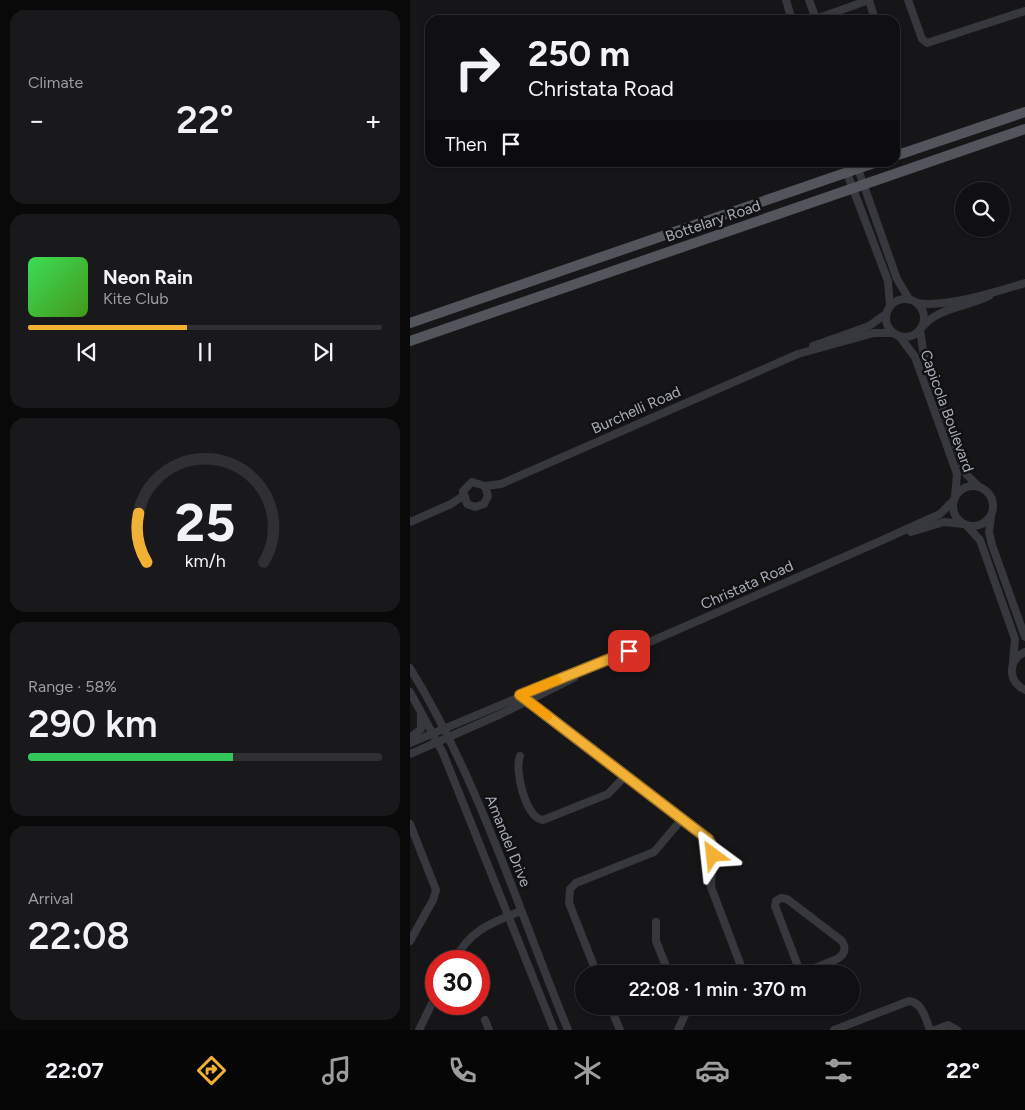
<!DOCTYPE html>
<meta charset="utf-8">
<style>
:root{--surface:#101012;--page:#19191b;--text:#f1f3f6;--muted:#9c9d9f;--line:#303032;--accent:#f2b134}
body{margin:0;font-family:Figtree,sans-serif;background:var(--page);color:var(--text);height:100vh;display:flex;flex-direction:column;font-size:19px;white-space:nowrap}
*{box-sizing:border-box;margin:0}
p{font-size:16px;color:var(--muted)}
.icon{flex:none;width:28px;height:28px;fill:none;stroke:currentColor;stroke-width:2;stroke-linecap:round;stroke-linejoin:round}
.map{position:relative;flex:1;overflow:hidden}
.details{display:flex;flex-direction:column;gap:10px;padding:10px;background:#09090a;width:410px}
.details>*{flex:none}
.banner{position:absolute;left:15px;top:15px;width:475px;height:152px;border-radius:15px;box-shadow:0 1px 4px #0004,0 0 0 1px var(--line);background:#101012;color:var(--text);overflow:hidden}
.tools{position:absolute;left:545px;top:182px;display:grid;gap:10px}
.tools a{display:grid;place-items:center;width:55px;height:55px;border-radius:50%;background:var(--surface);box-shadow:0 1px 4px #0004,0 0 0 1px var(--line);font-size:25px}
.speed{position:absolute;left:15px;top:950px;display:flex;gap:10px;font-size:25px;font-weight:700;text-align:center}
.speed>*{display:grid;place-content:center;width:65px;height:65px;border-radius:50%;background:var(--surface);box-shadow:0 1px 4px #0004,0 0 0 1px var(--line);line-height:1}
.speed .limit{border:8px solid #d22;background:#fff;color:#111}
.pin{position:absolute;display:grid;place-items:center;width:42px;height:42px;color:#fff;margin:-21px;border-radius:10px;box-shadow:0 2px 8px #0006}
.me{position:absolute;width:55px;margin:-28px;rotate:330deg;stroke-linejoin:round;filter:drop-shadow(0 0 4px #0008)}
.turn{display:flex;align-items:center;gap:18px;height:105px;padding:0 20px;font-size:22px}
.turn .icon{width:65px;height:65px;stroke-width:2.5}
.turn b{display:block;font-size:35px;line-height:42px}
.then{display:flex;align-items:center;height:48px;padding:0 20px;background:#0003;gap:10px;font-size:19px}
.big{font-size:38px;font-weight:600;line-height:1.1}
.details .widget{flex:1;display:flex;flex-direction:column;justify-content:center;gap:8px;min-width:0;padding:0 18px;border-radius:15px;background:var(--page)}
.details .dial{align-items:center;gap:0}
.dial svg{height:130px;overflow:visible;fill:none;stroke:var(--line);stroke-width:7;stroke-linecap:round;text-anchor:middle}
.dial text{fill:var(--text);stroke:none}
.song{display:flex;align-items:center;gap:15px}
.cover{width:60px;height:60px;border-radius:8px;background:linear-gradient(135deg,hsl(130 70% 55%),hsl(100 70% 35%))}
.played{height:5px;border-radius:2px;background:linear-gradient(90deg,var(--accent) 45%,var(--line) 45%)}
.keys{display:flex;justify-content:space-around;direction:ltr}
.heat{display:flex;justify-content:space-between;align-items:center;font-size:28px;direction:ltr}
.charge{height:8px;border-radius:4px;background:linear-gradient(90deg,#34c759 58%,var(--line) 0)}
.trip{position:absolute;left:165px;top:965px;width:285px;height:50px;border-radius:25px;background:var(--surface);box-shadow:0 1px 4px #0004,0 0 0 1px var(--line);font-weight:600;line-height:50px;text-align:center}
.menu{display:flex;height:80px;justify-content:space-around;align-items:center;background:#060607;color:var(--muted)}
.menu .icon{width:35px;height:35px}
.menu .active{color:var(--accent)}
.menu b{font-size:22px;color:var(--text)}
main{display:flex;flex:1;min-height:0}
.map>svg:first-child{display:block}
</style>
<main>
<section class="details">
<div class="widget"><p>Climate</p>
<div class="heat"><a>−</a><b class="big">22°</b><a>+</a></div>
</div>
<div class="widget">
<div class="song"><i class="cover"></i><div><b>Neon Rain</b><p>Kite Club</p></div></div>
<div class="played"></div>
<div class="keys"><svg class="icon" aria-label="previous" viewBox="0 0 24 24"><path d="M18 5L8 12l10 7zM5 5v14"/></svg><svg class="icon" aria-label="pause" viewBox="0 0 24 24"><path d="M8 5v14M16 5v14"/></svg><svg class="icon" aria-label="next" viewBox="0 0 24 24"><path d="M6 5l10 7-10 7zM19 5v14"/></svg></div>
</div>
<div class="widget dial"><svg viewBox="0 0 100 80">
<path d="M14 69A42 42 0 1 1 86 69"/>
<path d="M14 69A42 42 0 0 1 9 39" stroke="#f2b134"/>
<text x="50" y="56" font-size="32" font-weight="700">25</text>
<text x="50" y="72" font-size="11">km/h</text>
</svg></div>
<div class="widget"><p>Range · 58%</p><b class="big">290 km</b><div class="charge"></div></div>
<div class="widget"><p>Arrival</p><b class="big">22:08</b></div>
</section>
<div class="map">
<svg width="615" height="1030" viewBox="0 0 615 1030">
<rect width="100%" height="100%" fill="#161618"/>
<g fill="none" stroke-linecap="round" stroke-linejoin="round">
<g stroke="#37383d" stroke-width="8">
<path d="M 376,0 L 382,20"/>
<path d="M 399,0 L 406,19"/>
<path d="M 459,0 L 465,20"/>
<path d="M 498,0 L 512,39 L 517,43 L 615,11"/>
<path d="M 403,20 L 459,0"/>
<path d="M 448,169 L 487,279 L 499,299"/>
<path d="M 437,173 L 478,281 L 480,306"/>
<circle cx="495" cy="318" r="19"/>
<path d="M 507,303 C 535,308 586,292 615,283"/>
<path d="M 513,326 C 530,307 557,307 579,296"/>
<path d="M 510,330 L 514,356 L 556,474 L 569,487"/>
<path d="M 490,337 L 505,357 L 547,474 L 545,496"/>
<path d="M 403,346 L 459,326 L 476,314"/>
<circle cx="563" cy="506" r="20"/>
<path d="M 75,486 L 78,496 L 74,504 L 65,507 L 57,504 L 53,491 L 62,482 L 75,486 L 91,484 L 388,354 L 464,333 L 483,333"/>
<path d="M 581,517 L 579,532 L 582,545 L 615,637"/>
<path d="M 0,522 L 41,504 L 53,496"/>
<path d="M 557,526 L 570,540 L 605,639 L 603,662"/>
<path d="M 501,532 L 534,522 L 553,524"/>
<path d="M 615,652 C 597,660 598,682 615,690"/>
<path d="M 0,668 C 69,780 108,909 158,1030"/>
<path d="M 0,692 L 33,753 L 144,1030"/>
<path d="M 110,695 L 298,839 L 303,850 L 301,887 L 334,974"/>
<path d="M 0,738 L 11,729 L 11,715"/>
<path d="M 0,743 L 219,651 L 466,543 L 530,514 L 544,500"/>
<path d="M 0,754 L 91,714 L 164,678"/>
<path d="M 110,756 C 104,770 116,819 133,820 L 198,794 L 215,776"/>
<path d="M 0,824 L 26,890 L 23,900 L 0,941"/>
<path d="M 246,922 L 246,941 L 259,974"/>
<path d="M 44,961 C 59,931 80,923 111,911"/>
<path d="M 187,974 L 159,903 L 160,889 L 166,883 L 244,852 L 272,819"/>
<path d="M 390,974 L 427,959 C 434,955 437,949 432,941 L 377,899 L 371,898 L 366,901 L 365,906 L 391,974"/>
<path d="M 200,1006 L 210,1030"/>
<path d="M 75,1020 L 79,1030"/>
<path d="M 9,1030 L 26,995"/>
<path d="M 268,1030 L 279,1006"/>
<path d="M 424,1030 L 499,1001 C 513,1003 515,1018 520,1030"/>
<path d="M 525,1030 L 538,1025 L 547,1030"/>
</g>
<g stroke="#53555c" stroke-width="10">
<path d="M 485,156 L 615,112"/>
<path d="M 0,323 L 467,162"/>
<path d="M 0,341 L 615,129"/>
</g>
</g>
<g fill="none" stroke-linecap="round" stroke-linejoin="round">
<defs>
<path id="route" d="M 219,651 L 110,695 L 298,839 L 302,846 L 303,855"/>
</defs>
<use href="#route" stroke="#9d7322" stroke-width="12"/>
<use href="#route" stroke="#f2b134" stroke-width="9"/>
<path stroke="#f59e0b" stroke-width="9" d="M 138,716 L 110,695 L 147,680"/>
</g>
<g text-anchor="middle" stroke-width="5" stroke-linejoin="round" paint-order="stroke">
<g font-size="15" fill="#a8adb8" stroke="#111113">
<text transform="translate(303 221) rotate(-19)" y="5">Bottelary Road</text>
<text transform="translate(226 410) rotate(-24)" y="5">Burchelli Road</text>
<text transform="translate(537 411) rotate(70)" y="5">Capicola Boulevard</text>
<text transform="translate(337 585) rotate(-24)" y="5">Christata Road</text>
<text transform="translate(98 841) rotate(68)" y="5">Amandel Drive</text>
</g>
</g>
</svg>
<div class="tools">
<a><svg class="icon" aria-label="search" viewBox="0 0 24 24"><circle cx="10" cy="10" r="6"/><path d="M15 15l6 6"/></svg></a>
</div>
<div class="speed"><div class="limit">30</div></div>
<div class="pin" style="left:219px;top:651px;background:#d93025"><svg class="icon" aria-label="arrive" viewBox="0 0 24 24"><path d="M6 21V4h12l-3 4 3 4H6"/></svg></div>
<svg class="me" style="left:303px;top:855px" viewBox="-20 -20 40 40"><path d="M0-17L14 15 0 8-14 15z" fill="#f2b134" stroke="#fff" stroke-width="4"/></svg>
<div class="trip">22:08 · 1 min · 370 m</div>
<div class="banner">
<div class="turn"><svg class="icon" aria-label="right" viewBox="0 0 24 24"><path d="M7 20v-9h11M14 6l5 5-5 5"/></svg><div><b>250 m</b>Christata Road</div></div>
<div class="then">Then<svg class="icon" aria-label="arrive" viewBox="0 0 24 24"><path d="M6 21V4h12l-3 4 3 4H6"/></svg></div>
</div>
</div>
</main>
<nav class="menu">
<b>22:07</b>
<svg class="icon active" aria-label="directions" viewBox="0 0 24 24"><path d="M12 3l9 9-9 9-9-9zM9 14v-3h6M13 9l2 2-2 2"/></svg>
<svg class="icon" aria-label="music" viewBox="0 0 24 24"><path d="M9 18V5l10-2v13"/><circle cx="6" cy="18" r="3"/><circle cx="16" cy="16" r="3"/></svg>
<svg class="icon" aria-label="phone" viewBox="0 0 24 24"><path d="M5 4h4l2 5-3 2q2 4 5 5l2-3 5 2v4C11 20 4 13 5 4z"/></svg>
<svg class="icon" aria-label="climate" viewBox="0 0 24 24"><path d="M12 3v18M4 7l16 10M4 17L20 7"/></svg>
<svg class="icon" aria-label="car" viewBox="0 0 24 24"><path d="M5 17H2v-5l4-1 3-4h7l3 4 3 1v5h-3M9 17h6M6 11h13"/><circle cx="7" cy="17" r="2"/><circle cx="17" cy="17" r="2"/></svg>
<svg class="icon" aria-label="filters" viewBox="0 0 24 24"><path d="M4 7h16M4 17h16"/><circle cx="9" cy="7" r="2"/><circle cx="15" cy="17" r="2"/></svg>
<b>22°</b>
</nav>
